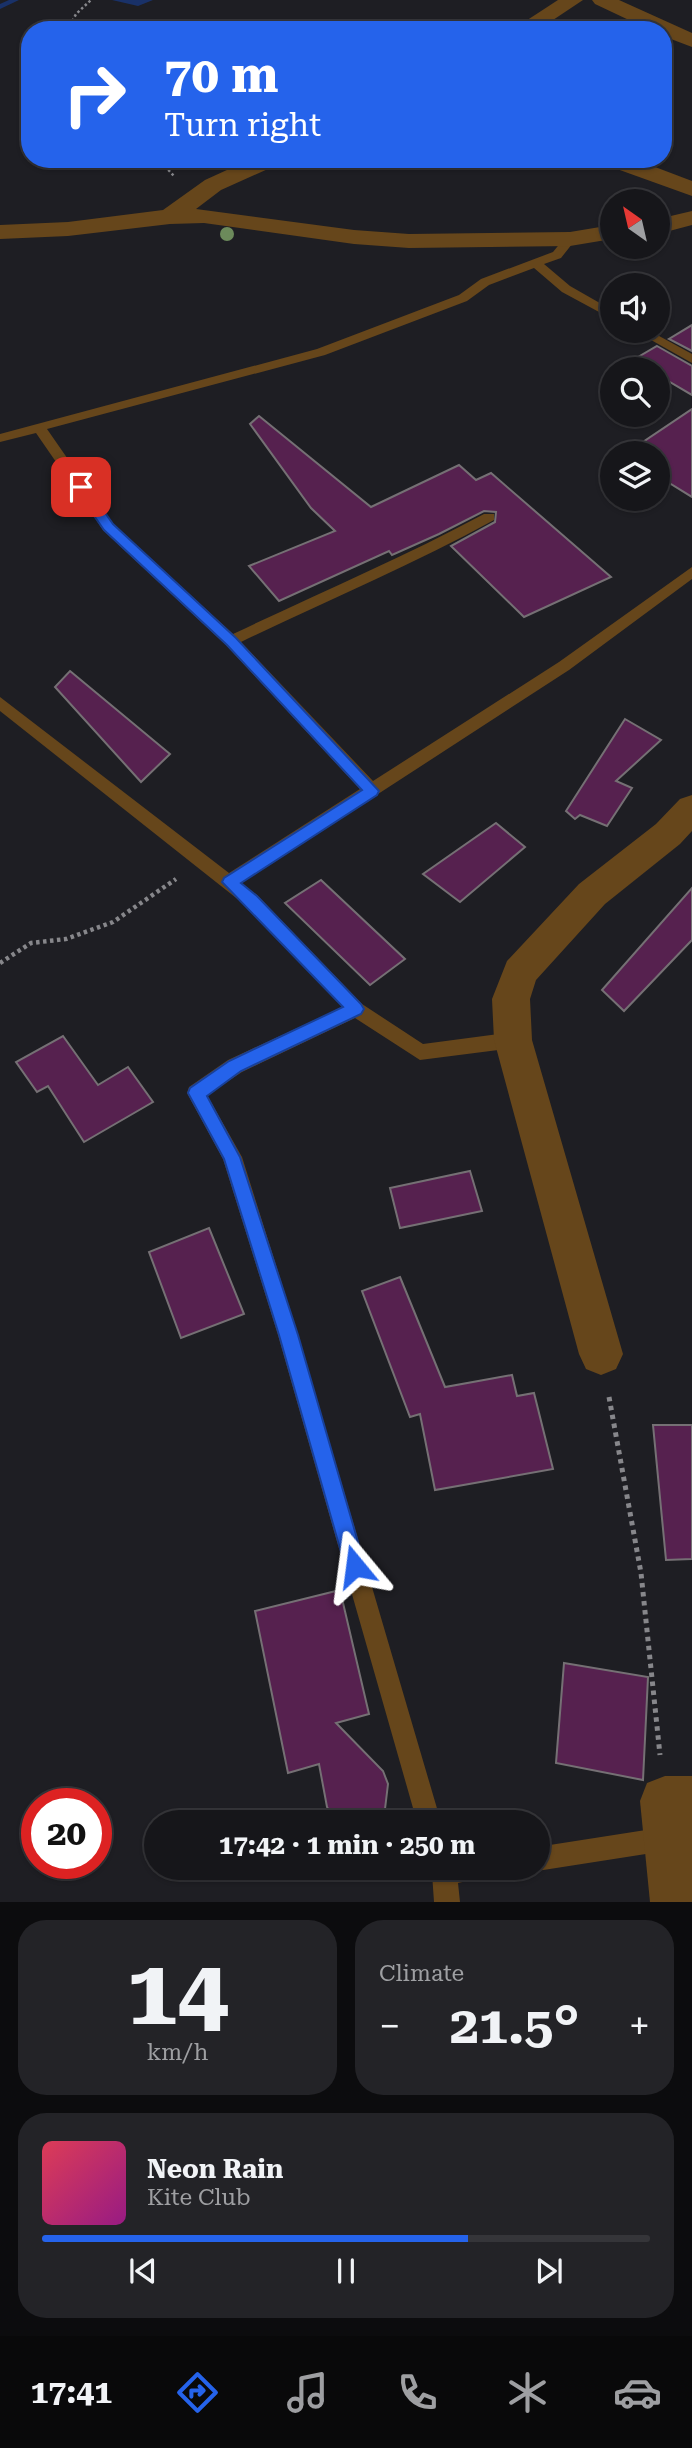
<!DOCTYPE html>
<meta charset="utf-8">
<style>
:root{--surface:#16161a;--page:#232327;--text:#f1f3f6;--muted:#9e9fa2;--line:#353539;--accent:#2563eb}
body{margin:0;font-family:"Roboto Serif",serif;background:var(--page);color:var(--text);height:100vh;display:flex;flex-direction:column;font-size:26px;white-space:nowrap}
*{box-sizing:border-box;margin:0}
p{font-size:23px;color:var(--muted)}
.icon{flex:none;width:38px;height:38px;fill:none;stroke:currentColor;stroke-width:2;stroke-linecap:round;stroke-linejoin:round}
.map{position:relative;height:1902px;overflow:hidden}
.side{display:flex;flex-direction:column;gap:18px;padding:18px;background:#0c0c0e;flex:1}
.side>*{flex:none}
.guide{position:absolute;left:21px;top:21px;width:651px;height:147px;border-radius:28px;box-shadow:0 2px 5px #0004,0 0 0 2px var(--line);background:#2563eb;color:#fff;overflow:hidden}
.needle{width:46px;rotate:326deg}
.controls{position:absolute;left:600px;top:189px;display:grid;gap:14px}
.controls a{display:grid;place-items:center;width:70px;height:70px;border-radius:50%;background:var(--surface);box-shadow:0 2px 5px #0004,0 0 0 2px var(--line);font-size:35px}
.speed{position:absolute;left:21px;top:1788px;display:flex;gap:14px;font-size:35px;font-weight:700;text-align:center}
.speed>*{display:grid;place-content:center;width:91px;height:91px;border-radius:50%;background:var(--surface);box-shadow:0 2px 5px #0004,0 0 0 2px var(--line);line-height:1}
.speed .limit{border:10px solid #d22;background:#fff;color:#111}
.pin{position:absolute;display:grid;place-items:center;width:60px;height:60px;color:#fff;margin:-30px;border-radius:14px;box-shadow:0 4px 10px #0006}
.me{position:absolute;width:77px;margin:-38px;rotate:344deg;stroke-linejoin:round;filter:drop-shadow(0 0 5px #0008)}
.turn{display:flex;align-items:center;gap:24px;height:147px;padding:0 28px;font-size:32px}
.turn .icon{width:91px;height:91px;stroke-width:2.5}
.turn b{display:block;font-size:49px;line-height:60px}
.big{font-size:52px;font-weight:700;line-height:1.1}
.side .widget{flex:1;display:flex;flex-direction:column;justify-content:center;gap:10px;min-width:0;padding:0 24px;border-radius:28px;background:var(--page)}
.side .dial{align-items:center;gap:0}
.dial b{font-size:91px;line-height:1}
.song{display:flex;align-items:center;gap:21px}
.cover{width:84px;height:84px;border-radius:10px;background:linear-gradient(135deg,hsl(350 70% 55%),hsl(310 70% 35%))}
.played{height:7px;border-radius:4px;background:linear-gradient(90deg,var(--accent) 70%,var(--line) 70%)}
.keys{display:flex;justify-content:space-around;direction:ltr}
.heat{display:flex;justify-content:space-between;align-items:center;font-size:38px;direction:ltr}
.side .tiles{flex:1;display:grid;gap:18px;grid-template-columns:1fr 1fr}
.widget:last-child{grid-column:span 2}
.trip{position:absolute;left:144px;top:1810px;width:406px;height:70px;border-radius:35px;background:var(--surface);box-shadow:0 2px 5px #0004,0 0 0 2px var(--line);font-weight:700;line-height:70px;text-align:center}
.tabs{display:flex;height:112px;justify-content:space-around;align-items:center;background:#09090a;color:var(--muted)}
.tabs .icon{width:49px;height:49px}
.tabs .on{color:var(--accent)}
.tabs b{font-size:32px;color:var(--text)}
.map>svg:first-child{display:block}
</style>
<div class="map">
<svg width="692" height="1902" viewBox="0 0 692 1902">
<rect width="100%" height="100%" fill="#1e1e23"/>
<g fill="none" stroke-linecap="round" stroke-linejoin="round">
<g fill="#193168" fill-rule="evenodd">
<path d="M 9,0 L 19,0 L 0,9 L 0,4 Z"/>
<path d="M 112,0 L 153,0 L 138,6 Z"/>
</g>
</g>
<g fill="#56214f" stroke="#757074" stroke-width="2">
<path d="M 692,325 L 692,351 L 669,339 Z"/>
<path d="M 657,346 L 692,366 L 692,395 L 658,375 L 658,369 L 648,369 L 633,360 Z"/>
<path d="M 692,409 L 692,497 L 658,476 L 658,453 L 642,453 L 634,448 Z"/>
<path d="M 259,416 L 371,507 L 459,465 L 476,480 L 491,473 L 611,577 L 524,617 L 451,546 L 495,522 L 496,512 L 484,511 L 439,534 L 392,555 L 389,551 L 279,601 L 249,566 L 335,531 L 311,508 L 250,424 Z"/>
<path d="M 70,671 L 170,754 L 141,782 L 55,687 Z"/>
<path d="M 625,719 L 661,740 L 616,781 L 632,788 L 607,826 L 580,815 L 575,819 L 566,811 Z"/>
<path d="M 496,823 L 525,847 L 460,902 L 423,874 Z"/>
<path d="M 321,880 L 405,959 L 370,985 L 285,903 Z"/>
<path d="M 692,888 L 692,940 L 624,1011 L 602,990 Z"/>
<path d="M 63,1036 L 98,1085 L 128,1067 L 153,1102 L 84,1142 L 48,1086 L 37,1092 L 16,1062 Z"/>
<path d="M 470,1171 L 482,1211 L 400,1228 L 390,1188 Z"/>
<path d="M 209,1228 L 244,1314 L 181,1338 L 149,1252 Z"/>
<path d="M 400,1277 L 445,1387 L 512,1375 L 517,1396 L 534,1393 L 553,1469 L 435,1490 L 420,1414 L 410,1417 L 362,1291 Z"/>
<path d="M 653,1425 L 692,1425 L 692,1559 L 666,1560 Z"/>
<path d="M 340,1590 L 369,1714 L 336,1723 L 383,1771 L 388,1784 L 385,1809 L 377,1822 L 336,1822 L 327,1807 L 319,1764 L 288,1773 L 255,1611 Z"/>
<path d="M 564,1663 L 648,1677 L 643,1780 L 556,1763 Z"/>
</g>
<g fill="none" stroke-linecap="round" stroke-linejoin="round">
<g stroke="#87878b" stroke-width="2.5" stroke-dasharray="2.5 2.5" stroke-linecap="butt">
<path d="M 68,30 L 76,14 L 91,0"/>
<path d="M 158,159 L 174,176"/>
</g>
<path stroke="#87878b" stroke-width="4.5" stroke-dasharray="3.5 3.5" stroke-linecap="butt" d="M 0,963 L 31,943 L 66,939 L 113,922 L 176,879"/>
<path stroke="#87878b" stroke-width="5" stroke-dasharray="4.5 4.5" stroke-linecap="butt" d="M 609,1397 L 641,1573 L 660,1755"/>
<g fill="#66461b" fill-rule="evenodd">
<path d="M 570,235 L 576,239 L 561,258 L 544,264 L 570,286 L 612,310 L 612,319 L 562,292 L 534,268 L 489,285 L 467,301 L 325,355 L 47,429 L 113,524 L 233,634 C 317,594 402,558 484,514 L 494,514 L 494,520 C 412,565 326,601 241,642 L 373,781 L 559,662 L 692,567 L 692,579 L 569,670 L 241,883 L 257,895 L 362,1004 L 423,1044 L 513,1032 L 519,1035 L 522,1040 L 519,1045 L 513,1048 L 420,1060 L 355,1018 L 242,1072 L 207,1095 L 242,1157 L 298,1335 L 441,1822 L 417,1822 L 278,1335 L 223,1159 L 187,1093 L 189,1087 L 228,1060 L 343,1007 L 245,905 L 0,711 L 0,697 L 229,873 L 360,789 L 226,645 L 103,530 L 36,433 L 0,442 L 0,434 L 317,349 L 459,295 L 481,279 L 553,252 L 566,236 Z"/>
<path d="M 635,331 L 650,331 L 692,354 L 692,363 Z"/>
<path d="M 665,1827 L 674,1830 L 677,1839 L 674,1848 L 665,1851 L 537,1871 L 528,1867 L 537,1867 L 537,1847 Z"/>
<path d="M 434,1867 L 493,1867 L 490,1876 L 458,1883 L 460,1902 L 434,1902 L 432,1873 Z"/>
</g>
<g fill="#66461b" fill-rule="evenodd">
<path d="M 558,0 L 583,0 L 538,30 L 512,30 Z"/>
<path d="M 592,0 L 619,0 L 692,33 L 692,47 L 663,36 L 663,30 L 650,30 L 595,4 Z"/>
<path d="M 251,159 L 283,159 L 279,164 L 221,190 L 196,209 L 354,230 L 409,234 L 570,232 L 612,225 L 612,239 L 570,246 L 409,248 L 354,244 L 204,223 L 170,224 L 68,236 L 0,239 L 0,225 L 68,222 L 163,210 L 205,180 Z"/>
<path d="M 599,159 L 634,159 L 692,181 L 692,196 L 603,164 Z"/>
<path d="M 692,211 L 692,225 L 658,234 L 658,219 Z"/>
<path d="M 692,795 L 692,831 L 680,844 L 605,904 L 536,980 L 530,999 L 532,1040 L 623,1354 L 616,1369 L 601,1375 L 586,1369 L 579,1354 L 494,1040 L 492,999 L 507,961 L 579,884 L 656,824 L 680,799 Z"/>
<path d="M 665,1776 L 692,1776 L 692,1902 L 650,1902 L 640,1801 L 647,1783 Z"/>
</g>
</g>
<circle fill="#6c8a5b" cx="227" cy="234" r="7"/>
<path fill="#2563eb" stroke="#184099" stroke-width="2" d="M 81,483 L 85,484 L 113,524 L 236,638 L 379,791 L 377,795 L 241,883 L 257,896 L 361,1004 L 364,1009 L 361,1014 L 241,1071 L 207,1096 L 240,1157 L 298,1335 L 365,1566 L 362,1573 L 355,1576 L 348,1573 L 345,1566 L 279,1335 L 224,1159 L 188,1093 L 190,1088 L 229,1061 L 343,1007 L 222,882 L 224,878 L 362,790 L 227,645 L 104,530 L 74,487 Z"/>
</svg>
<div class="controls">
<a><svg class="needle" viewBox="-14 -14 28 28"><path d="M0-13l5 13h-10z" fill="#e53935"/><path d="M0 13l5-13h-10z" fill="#9e9fa2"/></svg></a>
<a><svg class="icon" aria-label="sound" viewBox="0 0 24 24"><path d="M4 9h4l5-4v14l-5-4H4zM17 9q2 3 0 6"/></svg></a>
<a><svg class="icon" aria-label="search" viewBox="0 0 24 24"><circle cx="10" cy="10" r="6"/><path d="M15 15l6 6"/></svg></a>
<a><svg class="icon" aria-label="layers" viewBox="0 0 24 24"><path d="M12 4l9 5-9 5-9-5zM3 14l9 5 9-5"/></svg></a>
</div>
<div class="speed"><div class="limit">20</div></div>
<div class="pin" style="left:81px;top:487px;background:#d93025"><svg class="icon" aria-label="arrive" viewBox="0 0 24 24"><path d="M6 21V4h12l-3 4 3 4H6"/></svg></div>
<svg class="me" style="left:355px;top:1566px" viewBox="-20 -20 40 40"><path d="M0-17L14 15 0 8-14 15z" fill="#2563eb" stroke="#fff" stroke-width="4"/></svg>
<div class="trip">17:42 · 1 min · 250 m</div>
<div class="guide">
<div class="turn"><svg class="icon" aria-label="right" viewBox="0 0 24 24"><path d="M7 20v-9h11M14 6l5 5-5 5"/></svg><div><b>70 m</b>Turn right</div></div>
</div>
</div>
<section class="side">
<div class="tiles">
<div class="widget dial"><b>14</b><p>km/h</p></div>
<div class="widget"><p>Climate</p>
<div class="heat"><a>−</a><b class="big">21.5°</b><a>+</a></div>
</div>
<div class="widget">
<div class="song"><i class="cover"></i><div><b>Neon Rain</b><p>Kite Club</p></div></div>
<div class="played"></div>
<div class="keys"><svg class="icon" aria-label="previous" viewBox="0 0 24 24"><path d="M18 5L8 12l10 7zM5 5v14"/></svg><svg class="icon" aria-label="pause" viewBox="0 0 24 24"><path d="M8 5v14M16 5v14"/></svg><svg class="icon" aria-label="next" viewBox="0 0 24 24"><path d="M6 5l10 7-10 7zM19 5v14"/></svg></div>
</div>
</div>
</section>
<nav class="tabs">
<b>17:41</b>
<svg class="icon on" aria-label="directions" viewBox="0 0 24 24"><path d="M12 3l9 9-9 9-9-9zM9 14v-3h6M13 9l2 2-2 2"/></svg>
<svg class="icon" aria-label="music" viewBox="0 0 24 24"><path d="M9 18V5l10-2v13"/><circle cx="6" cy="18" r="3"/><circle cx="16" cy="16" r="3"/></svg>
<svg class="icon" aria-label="phone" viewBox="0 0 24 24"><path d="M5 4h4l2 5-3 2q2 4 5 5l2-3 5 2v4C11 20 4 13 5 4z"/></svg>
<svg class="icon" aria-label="climate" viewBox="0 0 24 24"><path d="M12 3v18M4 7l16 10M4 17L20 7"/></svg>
<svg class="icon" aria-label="car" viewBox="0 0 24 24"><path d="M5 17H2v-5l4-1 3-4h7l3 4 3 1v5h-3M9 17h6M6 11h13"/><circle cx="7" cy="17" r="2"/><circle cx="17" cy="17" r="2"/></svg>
</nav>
